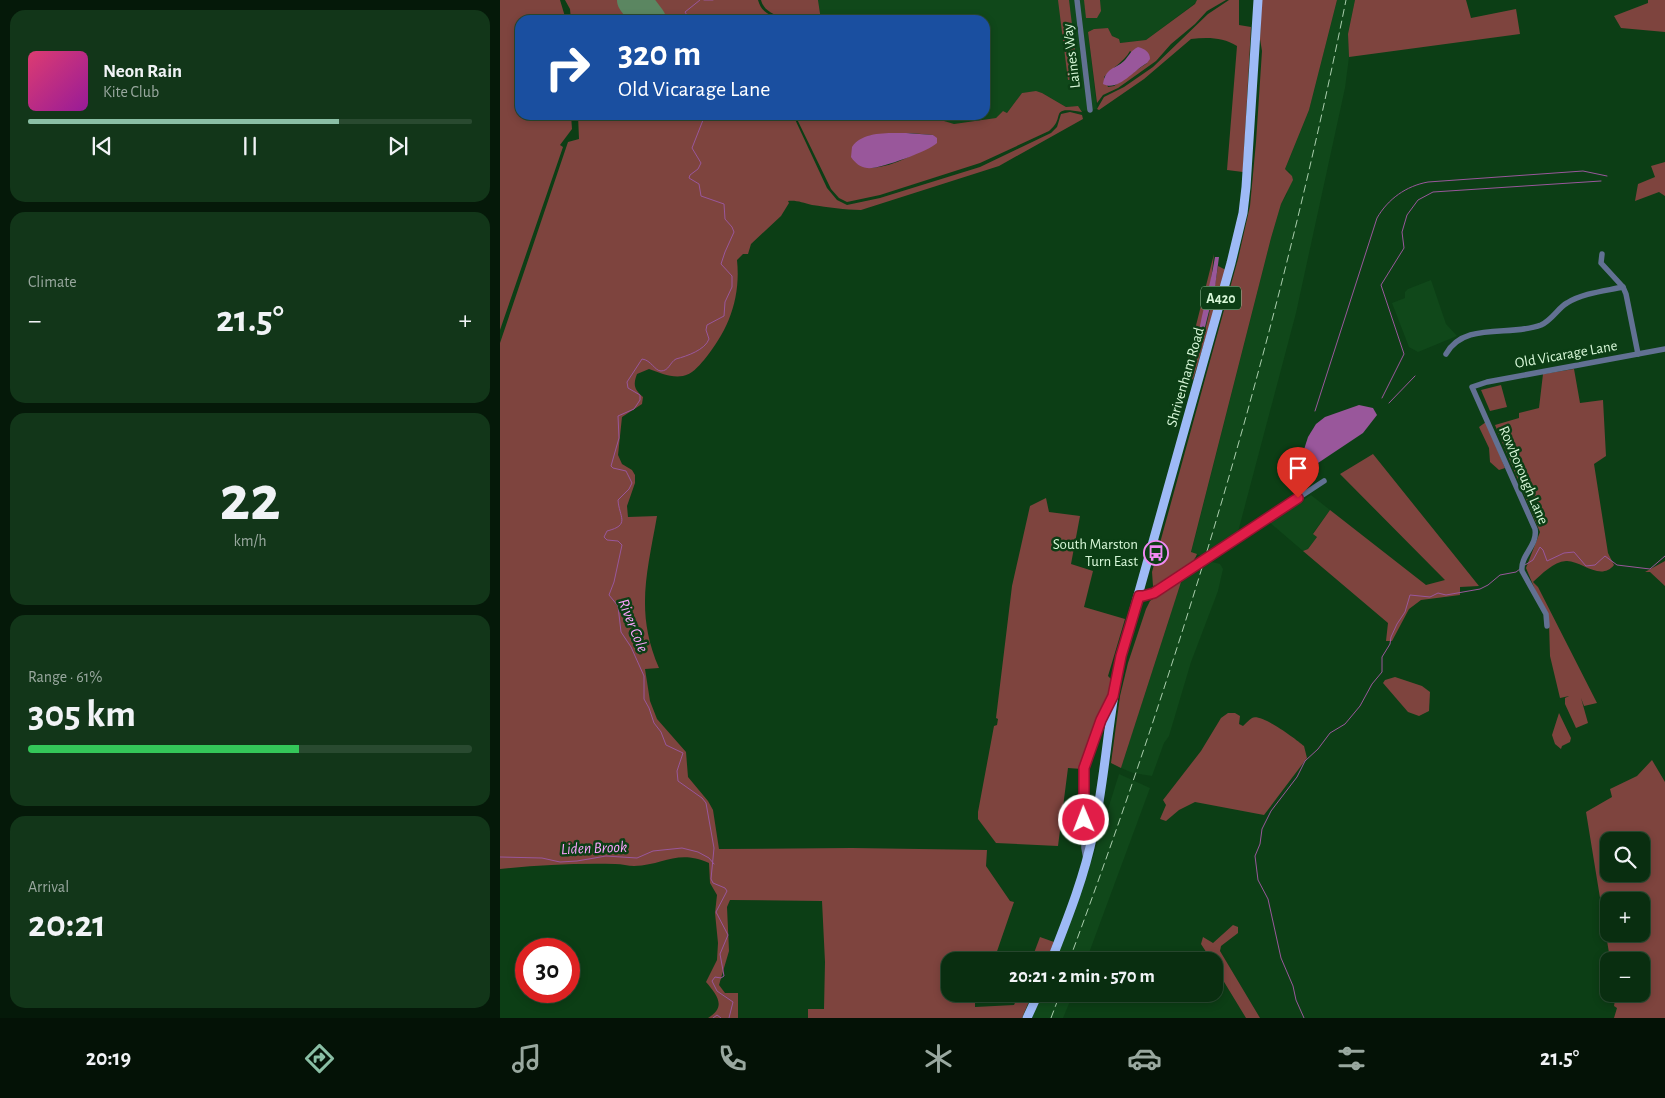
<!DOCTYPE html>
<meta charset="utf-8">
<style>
:root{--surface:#092e10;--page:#123619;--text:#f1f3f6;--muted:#99a89f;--line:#294a30;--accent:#8abfa5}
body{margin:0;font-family:"Alegreya Sans",sans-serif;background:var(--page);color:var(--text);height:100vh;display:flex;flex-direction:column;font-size:19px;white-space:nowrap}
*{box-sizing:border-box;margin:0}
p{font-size:16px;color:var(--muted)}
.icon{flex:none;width:28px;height:28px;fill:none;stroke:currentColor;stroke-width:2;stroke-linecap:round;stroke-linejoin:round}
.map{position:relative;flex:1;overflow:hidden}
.panel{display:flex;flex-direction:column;gap:10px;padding:10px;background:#051909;width:500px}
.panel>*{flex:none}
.hud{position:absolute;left:15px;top:15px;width:475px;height:105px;border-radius:15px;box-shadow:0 2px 8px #0003,0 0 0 1px var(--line);background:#1a4fa0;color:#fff;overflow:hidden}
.fabs{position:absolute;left:1100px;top:832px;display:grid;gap:10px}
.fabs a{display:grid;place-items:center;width:50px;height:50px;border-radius:10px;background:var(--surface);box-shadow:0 2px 8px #0003,0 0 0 1px var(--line);font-size:25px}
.speed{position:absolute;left:15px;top:938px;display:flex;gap:10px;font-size:25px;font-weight:700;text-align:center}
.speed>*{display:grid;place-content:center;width:65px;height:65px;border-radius:50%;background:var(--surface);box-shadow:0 2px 8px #0003,0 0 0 1px var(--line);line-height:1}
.speed .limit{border:8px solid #d22;background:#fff;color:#111}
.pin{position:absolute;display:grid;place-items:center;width:42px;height:42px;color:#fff;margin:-51px -21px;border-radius:50% 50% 50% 0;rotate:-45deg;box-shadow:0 0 5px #0007}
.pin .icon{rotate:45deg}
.me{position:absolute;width:55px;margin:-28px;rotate:359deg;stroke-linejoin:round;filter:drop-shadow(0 0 4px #0008)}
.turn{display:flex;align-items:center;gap:18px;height:105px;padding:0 20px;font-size:22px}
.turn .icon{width:65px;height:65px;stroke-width:2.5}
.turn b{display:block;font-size:35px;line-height:42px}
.big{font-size:38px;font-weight:600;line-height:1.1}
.panel .tile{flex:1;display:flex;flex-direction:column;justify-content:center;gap:8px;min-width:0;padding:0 18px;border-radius:15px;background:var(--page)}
.panel .dial{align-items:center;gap:0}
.dial b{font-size:65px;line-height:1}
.song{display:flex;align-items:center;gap:15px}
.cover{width:60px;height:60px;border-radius:8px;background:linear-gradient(135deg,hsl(340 70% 55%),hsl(300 70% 35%))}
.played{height:5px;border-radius:2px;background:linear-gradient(90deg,var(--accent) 70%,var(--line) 70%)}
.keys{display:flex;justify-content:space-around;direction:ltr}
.heat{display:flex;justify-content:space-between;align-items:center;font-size:28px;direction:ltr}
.charge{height:8px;border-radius:4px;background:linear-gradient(90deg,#34c759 61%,var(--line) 0)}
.trip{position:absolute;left:441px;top:952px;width:282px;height:50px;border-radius:15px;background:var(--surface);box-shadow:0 2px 8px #0003,0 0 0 1px var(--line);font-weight:600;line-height:50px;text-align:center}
.dock{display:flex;height:80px;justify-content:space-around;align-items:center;background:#041206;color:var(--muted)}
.dock .icon{width:35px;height:35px}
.dock .current{color:var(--accent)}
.dock b{font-size:22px;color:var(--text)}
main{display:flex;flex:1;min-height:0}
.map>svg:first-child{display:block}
</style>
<main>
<section class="panel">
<div class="tile">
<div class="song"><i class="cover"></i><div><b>Neon Rain</b><p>Kite Club</p></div></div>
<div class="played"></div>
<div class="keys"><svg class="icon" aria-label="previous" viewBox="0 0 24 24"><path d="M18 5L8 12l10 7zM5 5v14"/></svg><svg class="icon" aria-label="pause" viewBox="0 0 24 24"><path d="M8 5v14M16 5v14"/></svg><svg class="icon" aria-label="next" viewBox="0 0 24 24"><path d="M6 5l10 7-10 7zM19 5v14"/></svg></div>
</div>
<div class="tile"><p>Climate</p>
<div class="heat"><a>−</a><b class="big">21.5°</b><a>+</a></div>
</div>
<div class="tile dial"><b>22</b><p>km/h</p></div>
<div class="tile"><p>Range · 61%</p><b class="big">305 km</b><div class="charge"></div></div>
<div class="tile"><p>Arrival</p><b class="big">20:21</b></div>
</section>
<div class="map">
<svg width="1165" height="1018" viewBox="0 0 1165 1018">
<rect width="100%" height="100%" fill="#0c3e15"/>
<g fill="#10481a">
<path d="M 318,0 L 697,0 L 698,1 L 646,40 L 619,43 L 619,39 L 612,36 L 608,28 L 605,28 L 594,29 L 588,32 L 597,109 L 582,111 L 577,106 L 566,107 L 540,92 L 530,92 L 522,93 L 507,113 L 503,111 L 496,118 L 454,124 L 446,122 L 436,115 L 485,115 L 485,20 L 321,20 Z"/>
<path d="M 837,0 L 855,0 L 848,34 L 849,57 L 845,88 L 796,313 L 738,532 L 703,556 L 691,553 L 771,238 L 781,204 L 787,194 L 790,172 L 785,169 L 809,110 Z"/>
<path d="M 931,280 L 946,324 L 957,336 L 918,352 L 909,347 L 892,303 L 905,298 L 905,292 L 908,289 Z"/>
<path d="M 811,495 L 830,510 L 813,533 L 817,537 L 808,549 L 803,551 L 769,522 Z"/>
<path d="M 712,562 L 720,564 L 723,569 L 718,591 L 691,662 L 669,736 L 664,743 L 652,776 L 633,773 L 621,768 L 682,579 L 700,567 Z"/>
<path d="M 619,774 L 650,788 L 586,961 L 556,961 L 594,854 Z"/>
<path d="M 542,994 L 573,994 L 563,1018 L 532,1018 Z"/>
</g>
<g fill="#7e443e" fill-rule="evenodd">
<path d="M 0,0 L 60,0 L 66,20 L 20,20 L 20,115 L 71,115 L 72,129 L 60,145 L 63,147 L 0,330 Z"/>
<path d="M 65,0 L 120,0 L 135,20 L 71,20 L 70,9 Z"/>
<path d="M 124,0 L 142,0 L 157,20 L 138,20 Z"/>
<path d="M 147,0 L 258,0 C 262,15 274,17 287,20 L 162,20 Z"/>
<path d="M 261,0 L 318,0 L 321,20 C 303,20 266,21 261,0 Z"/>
<path d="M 558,0 L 569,0 L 578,74 L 575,79 L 568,80 Z"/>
<path d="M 584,0 L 600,0 L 601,11 L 597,18 L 586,18 Z"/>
<path d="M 697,0 L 726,0 L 707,11 L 695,24 L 671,44 L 656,61 L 618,88 L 603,95 L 597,103 L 588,32 L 594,29 L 608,28 L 612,36 L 619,39 L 620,43 L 646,40 L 695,4 ZM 630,51 L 647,63 L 614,86 L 608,87 L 604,77 C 613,67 623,63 630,51 Z"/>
<path d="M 729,0 L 739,0 L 739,25 L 751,27 L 743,172 L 727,170 L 737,46 C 723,37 707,37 691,39 L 644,79 L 599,110 L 597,109 L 604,97 L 624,87 L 653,67 L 708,14 Z"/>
<path d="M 761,0 L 837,0 L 809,110 L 785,169 L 792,176 L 793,180 L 781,204 L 771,238 L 691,552 L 697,554 C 692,568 667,583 653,586 L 652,572 L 738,259 L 750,206 L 756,142 L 762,51 L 760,39 Z"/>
<path d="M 855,0 L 966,0 L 971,18 L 1016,9 L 1020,34 L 849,57 L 848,34 Z"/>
<path d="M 1148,0 L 1165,0 L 1165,32 L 1121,28 L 1114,16 L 1148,3 Z"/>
<path d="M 536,91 L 542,93 L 566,107 L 578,106 L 582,112 C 547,106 567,117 549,131 L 480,163 L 380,195 L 347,202 L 339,198 L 331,189 L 295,115 L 301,115 L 304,119 L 308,119 L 310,115 L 340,115 L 341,118 L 366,115 L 436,115 L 444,121 L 454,124 L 496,118 L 503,111 L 507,113 L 522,93 ZM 410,133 L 433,135 L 437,141 C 418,153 395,166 372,168 L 368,136 Z"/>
<path d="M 570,112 L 582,115 L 583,119 L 499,166 L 361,210 C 345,210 328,207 312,205 C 303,203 297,200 288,201 L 289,203 L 281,216 L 251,244 L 248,254 L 243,254 L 237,260 C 241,299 228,331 204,360 C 198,367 192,374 183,376 C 171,378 160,373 149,369 L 137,374 C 133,385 134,389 143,397 L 142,404 L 122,417 L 118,455 L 122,464 L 132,470 L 135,475 L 135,483 L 127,506 L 128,517 L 157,516 C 147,573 135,613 159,668 L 145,669 L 150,701 L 157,719 L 186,752 L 188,777 L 208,801 L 213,810 L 219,849 L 352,848 L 487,850 L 486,866 L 510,901 L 514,902 L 494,960 L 450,961 L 450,994 L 459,994 L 457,1001 L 475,1002 L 475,1007 L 514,1005 L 519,994 L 532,994 L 522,1018 L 308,1018 L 308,1009 L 324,1009 L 325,962 L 322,901 L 230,900 L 227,907 L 229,951 L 219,985 L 225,993 L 238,993 L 238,1018 L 208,1018 C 227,1007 217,995 206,982 L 217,960 L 218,943 L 215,913 L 217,895 L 210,883 L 209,863 C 177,849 165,865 134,866 C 128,866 122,864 115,864 C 77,863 38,865 0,869 L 0,343 L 68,142 L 79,139 L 78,115 L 293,115 L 327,188 L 337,200 L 347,205 L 380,198 L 480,167 L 551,133 L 557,127 L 561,114 Z"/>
<path d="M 1165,162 L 1165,196 L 1159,192 L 1135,201 L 1138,184 L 1155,177 L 1151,166 Z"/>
<path d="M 714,254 L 711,281 L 696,350 L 700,351 C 707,323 714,295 718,266 L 726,270 L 693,380 L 688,371 L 687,361 Z"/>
<path d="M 1074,369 L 1080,403 L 1103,400 L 1106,456 L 1094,464 L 1108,553 L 1114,565 C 1100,582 1081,560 1066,561 C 1053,562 1042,574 1033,582 L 1038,587 L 1097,703 L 1084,706 L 1081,698 L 1088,723 L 1076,728 L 1065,704 L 1065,698 L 1069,696 L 1060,698 L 1050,656 L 1049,623 L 1026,568 L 1040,532 L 995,425 L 1019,418 L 1019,413 L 1039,408 L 1043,374 Z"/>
<path d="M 1001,385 L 1007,407 L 990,411 L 981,390 Z"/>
<path d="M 986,422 L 1005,468 L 999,470 L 990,462 L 989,448 L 979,427 Z"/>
<path d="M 873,454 L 979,586 L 960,587 L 960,595 L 921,600 L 909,609 L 892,641 L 886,641 L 888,623 L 803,551 L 808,549 L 817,537 L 813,534 L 830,510 L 926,585 L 945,580 L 840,474 Z"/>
<path d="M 546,498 L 549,512 L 580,516 L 571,564 L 593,571 L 584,607 L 625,619 L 608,676 L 611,679 L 608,697 L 582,769 L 568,768 L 558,846 L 496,843 L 478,819 L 478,812 L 494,726 L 497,725 L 498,719 L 496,718 L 512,586 L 530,506 Z"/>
<path d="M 1165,561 L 1165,586 L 1150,572 L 1145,572 Z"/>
<path d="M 682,579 L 621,768 L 611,763 L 620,696 L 628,663 L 646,609 L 650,601 Z"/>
<path d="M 895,677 L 922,686 L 930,692 L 929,711 L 919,716 L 908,712 L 883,683 L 885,680 Z"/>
<path d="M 728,713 L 735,713 L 740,716 L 739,724 L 743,726 C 745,724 749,720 752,718 C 761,713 796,739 804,746 L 807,758 L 764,815 L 695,802 L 679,810 L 666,821 L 660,819 L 666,805 L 663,800 L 701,751 L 721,718 Z"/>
<path d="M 1059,713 L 1071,738 L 1070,742 L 1062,746 L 1061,749 L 1055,744 L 1052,735 Z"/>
<path d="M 1152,760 L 1165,782 L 1165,1018 L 1114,1018 L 1117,1008 L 1114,1006 L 1116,994 L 1141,994 L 1141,961 L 1111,961 L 1110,959 L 1086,812 L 1112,797 L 1110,789 L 1137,776 ZM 1141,841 L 1141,874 L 1109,874 L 1109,841 ZM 1141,901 L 1141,934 L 1109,934 L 1109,901 Z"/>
<path d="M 733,925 L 738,927 L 738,933 L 721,946 L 720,951 L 760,1018 L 746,1018 L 715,967 L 715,961 L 712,961 L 701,944 L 703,937 L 713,943 Z"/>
<path d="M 540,937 L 554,942 L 546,961 L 531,961 Z"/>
</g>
<g fill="#99579b">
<path d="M 638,47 C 645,49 650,52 650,59 L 647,63 C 634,70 618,92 603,84 C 606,67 614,70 624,61 C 629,56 630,51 638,47 Z"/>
<path d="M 406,133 L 433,135 L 437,138 L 437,143 C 429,151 378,170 367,168 C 360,167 355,163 351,157 L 352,147 C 362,131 389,133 406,133 Z"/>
<path d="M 715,257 L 719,257 L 715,287 L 699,351 L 696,352 C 699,320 710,289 715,257 Z"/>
<path d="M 859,405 L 873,408 L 877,415 L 863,433 L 806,471 L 802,471 L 800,462 L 808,437 L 816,424 L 825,417 Z"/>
</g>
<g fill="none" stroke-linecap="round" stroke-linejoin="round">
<g stroke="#99579b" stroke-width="1">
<path d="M 204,0 L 213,0"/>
<path d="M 190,20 L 185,12 L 200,0"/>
<path d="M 205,115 L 192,148 L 201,163 L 198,169 L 190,175 L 189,178 L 199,184 L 201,196 L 224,204 L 225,219 L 232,227 L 234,232 L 225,252 L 221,264 L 232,276 L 232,287 L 225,302 L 224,316 L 207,325 L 206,330 L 209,339 C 205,350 187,356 176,359 C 170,362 169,371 161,371 C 155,371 151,360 142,359 L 127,382 L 128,388 L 140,395 L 140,400 L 134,409 L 118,416 L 119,438 L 111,466 L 113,468 L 126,471 L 132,483 L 129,489 L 118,500 C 119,517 131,525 107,531 L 104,537 L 107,540 L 118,541 L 122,545 L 114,582 L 109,595 L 118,606 L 121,632 L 131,647 L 144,676 L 144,699 L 149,708 L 154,723 L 161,732 L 166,745 L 183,753 L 177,771 L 178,781 L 202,798 L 206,803 L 214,848 L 211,879 L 213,883 L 225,888 L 227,891 L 216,912 L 228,935 L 220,954 L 224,976 L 221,978 L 215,977 L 212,981 L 217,991 L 233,1002 L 229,1018"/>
<path d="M 882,398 L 904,354 L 881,285 L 904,248 L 902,232 L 907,215 L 918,200 L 933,192 L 1101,181"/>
<path d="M 889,403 L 915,376"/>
<path d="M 815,411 L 877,218 C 888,199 906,186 928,182 L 1083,171 L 1107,176"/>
<path d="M 1025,565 L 1033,560 L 1040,547 L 1043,550 L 1047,561 L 1064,553 L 1074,552 L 1086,566 L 1095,565 L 1105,556 L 1117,565 L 1150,569 L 1165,556"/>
<path d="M 0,857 L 42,858 L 60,862 L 77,861 L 106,856 L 137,858 L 153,851 L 182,848 L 198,852 L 209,858 L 214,864"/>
<path d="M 213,1018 L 217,1015 L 221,1018"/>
<path d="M 804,1018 L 796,1000 L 793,986 L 781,958 L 768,899 L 758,880 L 755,856 L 760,844 L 762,829 L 771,811 L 797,777 L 805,761 L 818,749 L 830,733 L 845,724 L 860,706 L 872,684 L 882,672 L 882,657 L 890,644 L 891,637 L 897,624 L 905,612 L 910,595 L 930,597 L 938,593 L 946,595 L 980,589 L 988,585 L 1000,575 L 1016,572 L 1020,569"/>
</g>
<path stroke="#5b8661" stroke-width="34" d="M 134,0 L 149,20"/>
<g stroke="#627193" stroke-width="5.5">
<path d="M 577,0 L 590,110"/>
<path d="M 1102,254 L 1101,263 L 1123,287 L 1126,294 L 1138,354"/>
<path d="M 946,354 C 964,321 1011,337 1041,325 C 1052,320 1058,308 1067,303 C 1083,293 1105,291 1123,287"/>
<path d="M 639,596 L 648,595 L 661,588 L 824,481"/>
<path d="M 1047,626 L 1046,614 L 1022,571 C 1020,555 1038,546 1035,529 L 972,387 L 987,382 L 1165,349"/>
<path d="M 586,859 L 584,848 L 584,768 L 601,720 L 611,699"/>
</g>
<g stroke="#9ebaf6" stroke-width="9">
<path d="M 551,961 C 567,920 584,878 593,834 C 606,775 608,715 621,656 L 731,263 L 743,213 L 746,187 L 758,0"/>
<path d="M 527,1018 L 538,994"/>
</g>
<g stroke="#aacead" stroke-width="1" stroke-dasharray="8 4" stroke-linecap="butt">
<path d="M 569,961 C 685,648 780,328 846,0"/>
<path d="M 551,1018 L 560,994"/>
</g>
</g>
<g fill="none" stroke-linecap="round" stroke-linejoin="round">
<defs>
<path id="route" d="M 584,820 L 584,768 L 601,720 L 613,696 L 621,656 L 639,596 L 643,596 L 654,593 L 798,498"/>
</defs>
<use href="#route" stroke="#92132f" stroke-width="12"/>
<use href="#route" stroke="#e11d48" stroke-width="9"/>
</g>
<defs>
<symbol id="bus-ring" viewBox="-11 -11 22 22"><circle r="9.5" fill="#0c3e15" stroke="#f18af4" stroke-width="1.5"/><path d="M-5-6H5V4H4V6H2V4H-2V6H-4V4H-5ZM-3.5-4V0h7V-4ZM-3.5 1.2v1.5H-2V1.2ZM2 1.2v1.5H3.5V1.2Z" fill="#f18af4"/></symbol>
</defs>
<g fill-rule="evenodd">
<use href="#bus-ring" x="642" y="539" width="28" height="28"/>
</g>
<g text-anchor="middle" stroke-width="5" stroke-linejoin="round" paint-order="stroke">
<rect fill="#0c3e15" stroke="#9ac09e" stroke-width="1" x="701" y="286.5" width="40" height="23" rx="4"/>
<g font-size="14" font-weight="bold" fill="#d7f7d8">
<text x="721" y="303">A420</text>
</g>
<g font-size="15" fill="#d7f7d8" stroke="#0c3e15">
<text transform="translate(571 56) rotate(-97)" y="5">Laines Way</text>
<text transform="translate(1066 354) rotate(-10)" y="5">Old Vicarage Lane</text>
<text transform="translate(685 377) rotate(-74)" y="5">Shrivenham Road</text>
<text transform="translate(1024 475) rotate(67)" y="5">Rowborough Lane</text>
</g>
<g font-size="15" fill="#d7f7d8" stroke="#0c3e15" text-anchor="end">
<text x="638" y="549">South Marston<tspan x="638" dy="17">Turn East</tspan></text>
</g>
<g font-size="16" font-style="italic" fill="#fda3ff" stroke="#0c3e15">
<text transform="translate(134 625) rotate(68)" y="6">River Cole</text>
<text transform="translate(94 847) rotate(-2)" y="6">Liden Brook</text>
</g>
</g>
</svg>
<div class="fabs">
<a><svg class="icon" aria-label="search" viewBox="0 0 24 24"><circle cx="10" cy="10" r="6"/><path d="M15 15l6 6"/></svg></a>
<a>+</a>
<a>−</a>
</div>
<div class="speed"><div class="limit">30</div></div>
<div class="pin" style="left:798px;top:498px;background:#d93025"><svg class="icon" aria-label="arrive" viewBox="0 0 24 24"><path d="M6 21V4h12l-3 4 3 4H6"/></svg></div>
<svg class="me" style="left:584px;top:820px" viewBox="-20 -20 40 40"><circle r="17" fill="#e11d48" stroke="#fff" stroke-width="3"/><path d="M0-11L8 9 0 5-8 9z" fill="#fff"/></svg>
<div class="trip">20:21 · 2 min · 570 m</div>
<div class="hud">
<div class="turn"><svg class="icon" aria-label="right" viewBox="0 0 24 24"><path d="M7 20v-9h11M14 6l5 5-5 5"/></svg><div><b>320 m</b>Old Vicarage Lane</div></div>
</div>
</div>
</main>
<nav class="dock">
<b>20:19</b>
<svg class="icon current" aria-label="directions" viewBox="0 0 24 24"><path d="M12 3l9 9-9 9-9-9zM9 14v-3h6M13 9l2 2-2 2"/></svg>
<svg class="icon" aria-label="music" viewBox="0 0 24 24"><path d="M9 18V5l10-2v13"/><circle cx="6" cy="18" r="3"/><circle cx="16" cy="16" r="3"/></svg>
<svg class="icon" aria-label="phone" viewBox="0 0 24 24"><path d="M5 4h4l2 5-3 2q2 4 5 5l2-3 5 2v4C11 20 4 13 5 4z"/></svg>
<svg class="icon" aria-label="climate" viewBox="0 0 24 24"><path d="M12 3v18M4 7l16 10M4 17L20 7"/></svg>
<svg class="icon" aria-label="car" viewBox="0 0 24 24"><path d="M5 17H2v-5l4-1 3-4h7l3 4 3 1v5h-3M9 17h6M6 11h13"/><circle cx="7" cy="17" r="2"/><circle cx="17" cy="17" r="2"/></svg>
<svg class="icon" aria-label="filters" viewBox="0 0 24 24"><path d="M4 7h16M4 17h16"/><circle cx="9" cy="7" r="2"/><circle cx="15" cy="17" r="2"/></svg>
<b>21.5°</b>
</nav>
